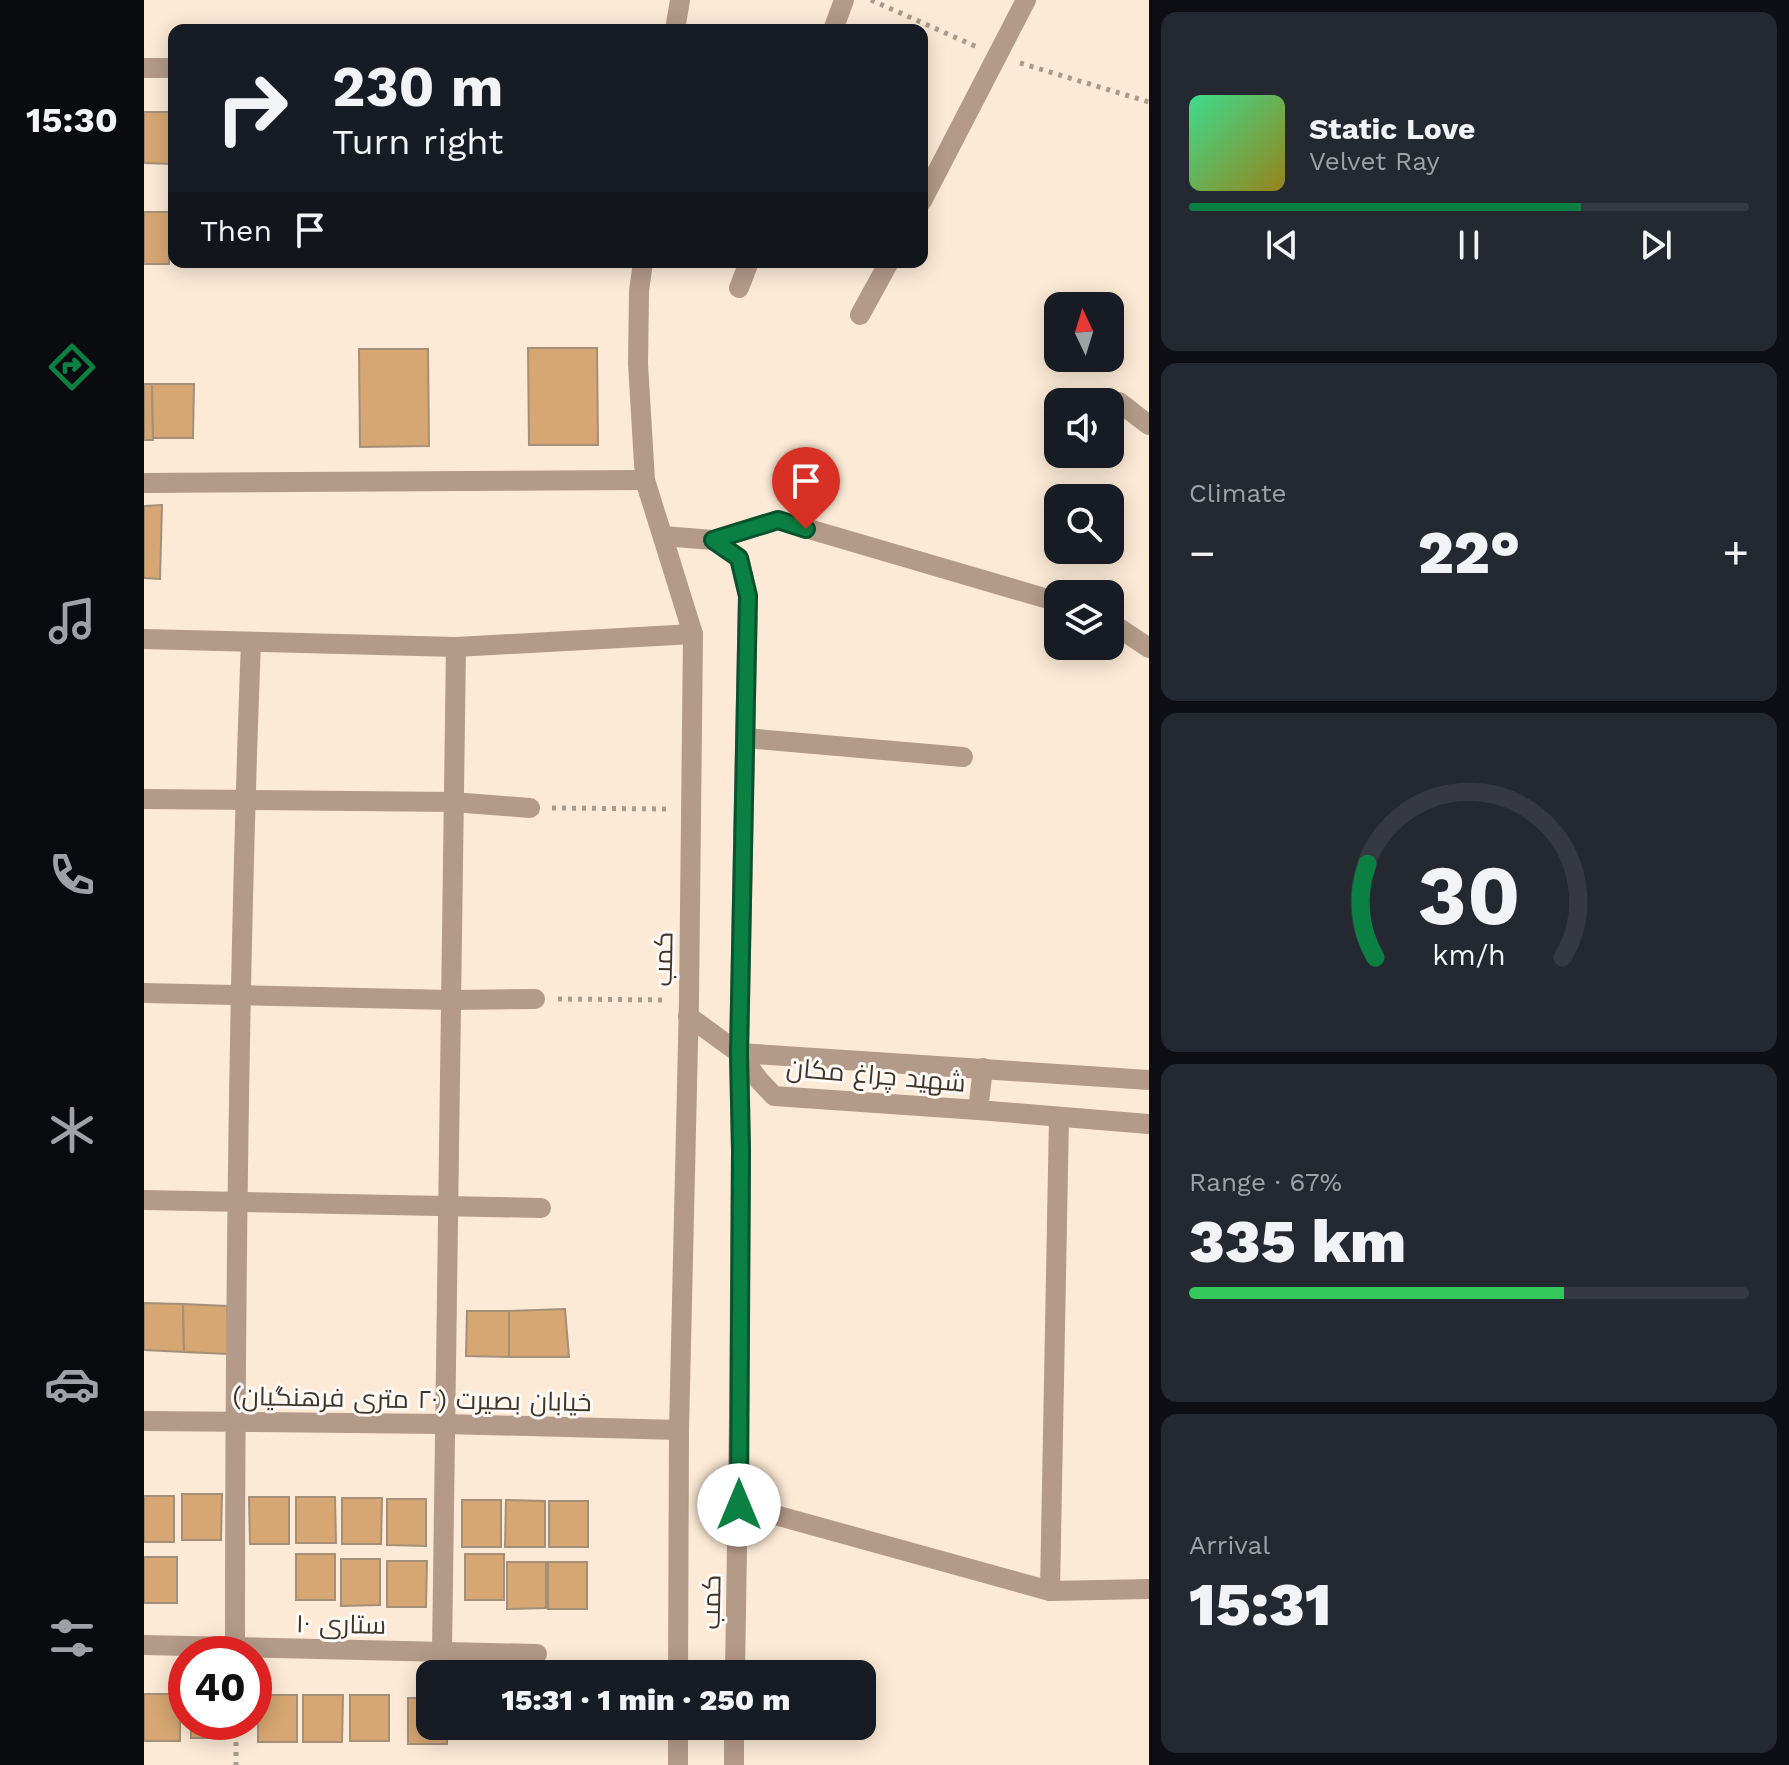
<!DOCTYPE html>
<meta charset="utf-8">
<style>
:root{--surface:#171b24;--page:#242831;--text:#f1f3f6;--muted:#9ea1a6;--line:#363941;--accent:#0b8043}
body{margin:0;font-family:"Work Sans",Cairo,sans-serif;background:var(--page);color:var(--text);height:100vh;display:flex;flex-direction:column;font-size:30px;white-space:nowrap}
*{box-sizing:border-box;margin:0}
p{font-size:26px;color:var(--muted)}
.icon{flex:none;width:44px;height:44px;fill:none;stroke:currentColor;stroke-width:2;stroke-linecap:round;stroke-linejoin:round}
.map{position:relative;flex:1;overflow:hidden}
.sheet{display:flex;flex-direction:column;gap:12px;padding:12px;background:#0d0f14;width:640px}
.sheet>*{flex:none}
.hud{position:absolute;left:24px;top:24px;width:760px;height:244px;border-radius:16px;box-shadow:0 4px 20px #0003;background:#171b24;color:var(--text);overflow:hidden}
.needle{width:52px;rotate:356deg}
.controls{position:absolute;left:900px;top:292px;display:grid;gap:16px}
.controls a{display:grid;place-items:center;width:80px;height:80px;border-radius:16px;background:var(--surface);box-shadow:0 4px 20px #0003;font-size:40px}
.speed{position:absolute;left:24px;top:1636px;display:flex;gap:16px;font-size:40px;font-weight:700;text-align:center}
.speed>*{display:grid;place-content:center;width:104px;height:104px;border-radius:50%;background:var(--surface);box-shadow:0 4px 20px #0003;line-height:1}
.speed .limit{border:12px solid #d22;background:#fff;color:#111}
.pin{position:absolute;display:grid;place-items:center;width:68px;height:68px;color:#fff;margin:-82px -34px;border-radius:50% 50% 50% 0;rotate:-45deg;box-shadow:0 0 8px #0007}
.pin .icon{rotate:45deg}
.me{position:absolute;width:88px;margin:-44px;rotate:0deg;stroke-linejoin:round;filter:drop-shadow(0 0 6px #0008)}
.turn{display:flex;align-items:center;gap:28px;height:168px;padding:0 32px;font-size:36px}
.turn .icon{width:104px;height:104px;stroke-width:2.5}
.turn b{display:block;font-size:56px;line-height:68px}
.then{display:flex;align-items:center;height:76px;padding:0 32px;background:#0003;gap:16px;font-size:30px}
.big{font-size:60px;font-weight:800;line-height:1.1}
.sheet .card{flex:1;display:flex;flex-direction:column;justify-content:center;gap:12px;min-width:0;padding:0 28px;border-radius:16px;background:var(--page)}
.sheet .dial{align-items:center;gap:0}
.dial svg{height:208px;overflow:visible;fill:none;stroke:var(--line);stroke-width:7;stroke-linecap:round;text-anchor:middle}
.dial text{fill:var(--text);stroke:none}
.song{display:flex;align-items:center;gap:24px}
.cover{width:96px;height:96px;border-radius:12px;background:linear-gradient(135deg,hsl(150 70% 55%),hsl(50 70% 35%))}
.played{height:8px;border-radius:4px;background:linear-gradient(90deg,var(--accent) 70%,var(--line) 70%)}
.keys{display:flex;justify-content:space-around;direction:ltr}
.heat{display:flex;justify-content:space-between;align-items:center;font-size:44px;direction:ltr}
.charge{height:12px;border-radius:6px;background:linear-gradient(90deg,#34c759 67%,var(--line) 0)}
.trip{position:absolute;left:272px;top:1660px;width:460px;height:80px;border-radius:16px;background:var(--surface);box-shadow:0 4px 20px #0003;font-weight:800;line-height:80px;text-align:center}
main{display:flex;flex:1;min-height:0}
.dock{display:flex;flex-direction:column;width:144px;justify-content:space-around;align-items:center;background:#090b0e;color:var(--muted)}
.dock .icon{width:56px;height:56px}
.dock .selected{color:var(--accent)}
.dock b{font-size:36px;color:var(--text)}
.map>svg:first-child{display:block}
</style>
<main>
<nav class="dock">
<b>15:30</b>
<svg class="icon selected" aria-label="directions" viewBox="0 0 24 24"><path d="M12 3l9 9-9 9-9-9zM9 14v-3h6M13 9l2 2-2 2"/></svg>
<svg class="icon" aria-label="music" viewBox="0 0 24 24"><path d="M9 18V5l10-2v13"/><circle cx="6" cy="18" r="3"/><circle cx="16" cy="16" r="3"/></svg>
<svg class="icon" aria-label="phone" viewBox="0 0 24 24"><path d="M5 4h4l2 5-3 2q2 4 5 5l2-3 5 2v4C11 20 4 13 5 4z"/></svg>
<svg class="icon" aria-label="climate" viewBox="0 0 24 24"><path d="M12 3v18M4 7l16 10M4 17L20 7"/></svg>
<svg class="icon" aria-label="car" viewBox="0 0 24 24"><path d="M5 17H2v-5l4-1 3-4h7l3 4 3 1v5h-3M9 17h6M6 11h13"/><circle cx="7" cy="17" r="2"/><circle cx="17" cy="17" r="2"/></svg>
<svg class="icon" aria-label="filters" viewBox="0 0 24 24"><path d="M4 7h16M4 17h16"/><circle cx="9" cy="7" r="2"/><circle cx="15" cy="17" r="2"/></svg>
</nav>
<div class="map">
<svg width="1005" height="1765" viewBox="0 0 1005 1765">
<rect width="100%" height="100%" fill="#fcead6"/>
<g fill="#d6a772" stroke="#a48f78" stroke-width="2">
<path d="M 0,112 L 30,112 L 30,164 L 0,163 Z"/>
<path d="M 0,212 L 26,212 L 25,264 L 0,264 Z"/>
<rect x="203" y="262" width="78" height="3"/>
<path d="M 384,348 L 453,348 L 454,445 L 385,445 Z"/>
<path d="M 215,349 L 284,349 L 285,446 L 216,447 Z"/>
<path d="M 0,384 L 8,384 L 9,440 L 0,440 Z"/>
<path d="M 8,384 L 50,384 L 49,438 L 9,438 Z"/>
<path d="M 18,505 L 16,579 L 0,578 L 0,506 Z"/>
<path d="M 0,1303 L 39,1304 L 40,1352 L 0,1350 Z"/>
<path d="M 39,1304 L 83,1306 L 85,1354 L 40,1352 Z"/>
<path d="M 421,1309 L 425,1357 L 365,1357 L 365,1311 Z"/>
<path d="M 323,1311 L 365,1311 L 365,1357 L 322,1356 Z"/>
<path d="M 38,1494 L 78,1494 L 77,1540 L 38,1540 Z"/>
<rect x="0" y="1496" width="30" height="46"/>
<path d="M 105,1497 L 145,1497 L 145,1544 L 106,1544 Z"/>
<path d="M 152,1497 L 191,1497 L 192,1543 L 152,1543 Z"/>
<path d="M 198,1498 L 238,1498 L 237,1544 L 198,1544 Z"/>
<path d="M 243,1499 L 282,1499 L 282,1546 L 243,1545 Z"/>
<rect x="318" y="1500" width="39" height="47"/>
<path d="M 362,1500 L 401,1501 L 401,1547 L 361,1547 Z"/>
<rect x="405" y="1501" width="39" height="46"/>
<rect x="152" y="1554" width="39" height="46"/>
<rect x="321" y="1554" width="39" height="46"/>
<rect x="0" y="1557" width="33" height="46"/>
<path d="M 197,1559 L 236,1559 L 236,1605 L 197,1606 Z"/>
<path d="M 243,1561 L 283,1561 L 282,1607 L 243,1607 Z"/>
<path d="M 363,1562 L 402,1562 L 402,1608 L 363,1609 Z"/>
<rect x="404" y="1562" width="39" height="47"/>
<rect x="0" y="1694" width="36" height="47"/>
<rect x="114" y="1695" width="39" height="47"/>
<path d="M 159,1695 L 199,1695 L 198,1742 L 159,1742 Z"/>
<rect x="206" y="1695" width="39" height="46"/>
<path d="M 264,1698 L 286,1698 L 286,1726 L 303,1726 L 303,1744 L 264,1744 Z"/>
<rect x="47" y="1722" width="39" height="16"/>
</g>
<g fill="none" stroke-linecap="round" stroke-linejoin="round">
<g stroke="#a99b8b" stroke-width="5" stroke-dasharray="4 6" stroke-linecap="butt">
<path d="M 727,0 L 833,47"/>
<path d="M 876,63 L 1005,102"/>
<path d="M 408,808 L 526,809"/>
<path d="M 414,999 L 524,1000"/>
<path d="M 92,1722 L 92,1765"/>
</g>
<g stroke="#b49a88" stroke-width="20">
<path d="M 531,30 L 536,0"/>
<path d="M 689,30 L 700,0"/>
<path d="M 0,68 L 30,68"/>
<path d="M 778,201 L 882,0"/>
<path d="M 499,262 L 495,291 L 494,364 L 501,480 L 549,634 L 545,1000 L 535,1430 L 534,1674"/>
<path d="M 595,288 L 605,262"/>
<path d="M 716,315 L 745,262"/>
<path d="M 975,402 L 1005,425"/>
<path d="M 0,483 L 501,480"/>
<path d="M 519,536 L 569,540 L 595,558 L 604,596 L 595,1053 L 597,1150 L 595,1417 L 591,1674"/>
<path d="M 569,540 L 634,520 L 914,602"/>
<path d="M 966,622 L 1005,648"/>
<path d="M 0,639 L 312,647 L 549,634"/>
<path d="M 601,738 L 819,757"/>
<path d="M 0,799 L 309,802 L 386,808"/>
<path d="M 0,993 L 306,1000 L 391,999"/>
<path d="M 544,1016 L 595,1053 L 614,1079 L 630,1096 L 834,1110 L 1005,1124"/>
<path d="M 595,1053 L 1005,1080"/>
<path d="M 834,1110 L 839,1068"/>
<path d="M 0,1200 L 397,1208"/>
<path d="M 0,1421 L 301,1424 L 535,1430"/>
<path d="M 595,1505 L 906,1591 L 1005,1589"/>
<path d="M 906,1591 L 915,1117"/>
<path d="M 0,1645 L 393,1654"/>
<path d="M 91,1647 C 91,1312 94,977 107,642"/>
<path d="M 298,1652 L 312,647"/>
<path d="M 534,1765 L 534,1726"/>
<path d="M 590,1765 L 590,1726"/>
</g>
</g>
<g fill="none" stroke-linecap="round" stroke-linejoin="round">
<defs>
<path id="route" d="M 595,1505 L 597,1150 L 595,1053 L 604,596 L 595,558 L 569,540 L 634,520 L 662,529"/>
</defs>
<use href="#route" stroke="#07532c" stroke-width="20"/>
<use href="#route" stroke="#0b8043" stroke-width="14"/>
</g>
<g text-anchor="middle" stroke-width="6" stroke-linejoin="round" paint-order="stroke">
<g font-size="26" fill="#3e352b" stroke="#fef9f5">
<text transform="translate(519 959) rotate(-89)" y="9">کمب</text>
<text transform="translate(732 1075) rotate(5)" y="9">شهید چراغ مکان</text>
<text transform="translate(268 1399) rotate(1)" y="9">خیابان بصیرت (۲۰ متری فرهنگیان)</text>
<text transform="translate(567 1602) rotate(-89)" y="9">کمب</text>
<text transform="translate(197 1624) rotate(1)" y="9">ستاری ۱۰</text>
</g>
</g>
</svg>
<div class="controls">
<a><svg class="needle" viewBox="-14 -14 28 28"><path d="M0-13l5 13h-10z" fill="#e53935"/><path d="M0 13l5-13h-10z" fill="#9ea1a6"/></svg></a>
<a><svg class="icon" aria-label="sound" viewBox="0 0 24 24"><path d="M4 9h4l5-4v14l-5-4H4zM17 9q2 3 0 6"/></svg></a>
<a><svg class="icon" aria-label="search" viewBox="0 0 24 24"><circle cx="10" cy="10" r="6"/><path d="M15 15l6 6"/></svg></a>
<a><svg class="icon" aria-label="layers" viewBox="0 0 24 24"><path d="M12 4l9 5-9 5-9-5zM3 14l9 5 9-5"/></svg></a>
</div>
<div class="speed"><div class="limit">40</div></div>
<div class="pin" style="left:662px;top:529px;background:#d93025"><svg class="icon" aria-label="arrive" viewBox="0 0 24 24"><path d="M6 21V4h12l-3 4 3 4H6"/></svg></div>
<svg class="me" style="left:595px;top:1505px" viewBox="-20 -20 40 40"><circle r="19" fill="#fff"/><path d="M0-13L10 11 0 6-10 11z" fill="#0b8043"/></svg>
<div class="trip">15:31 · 1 min · 250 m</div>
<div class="hud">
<div class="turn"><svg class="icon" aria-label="right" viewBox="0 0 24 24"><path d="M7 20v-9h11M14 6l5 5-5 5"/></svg><div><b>230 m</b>Turn right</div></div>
<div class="then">Then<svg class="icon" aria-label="arrive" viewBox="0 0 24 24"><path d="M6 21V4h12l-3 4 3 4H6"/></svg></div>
</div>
</div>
<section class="sheet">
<div class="card">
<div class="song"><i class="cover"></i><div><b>Static Love</b><p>Velvet Ray</p></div></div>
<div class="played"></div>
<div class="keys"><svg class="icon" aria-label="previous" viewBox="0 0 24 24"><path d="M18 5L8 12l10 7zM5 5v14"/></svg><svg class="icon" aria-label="pause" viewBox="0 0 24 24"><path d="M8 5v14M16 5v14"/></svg><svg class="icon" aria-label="next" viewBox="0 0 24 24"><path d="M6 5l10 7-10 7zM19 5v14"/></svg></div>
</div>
<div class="card"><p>Climate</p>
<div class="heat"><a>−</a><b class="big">22°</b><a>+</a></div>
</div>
<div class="card dial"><svg viewBox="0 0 100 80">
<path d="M14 69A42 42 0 1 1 86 69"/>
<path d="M14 69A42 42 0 0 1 11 33" stroke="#0b8043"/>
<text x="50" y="56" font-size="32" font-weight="700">30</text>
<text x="50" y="72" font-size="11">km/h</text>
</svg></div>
<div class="card"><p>Range · 67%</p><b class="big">335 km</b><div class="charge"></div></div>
<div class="card"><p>Arrival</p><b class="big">15:31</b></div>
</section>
</main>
